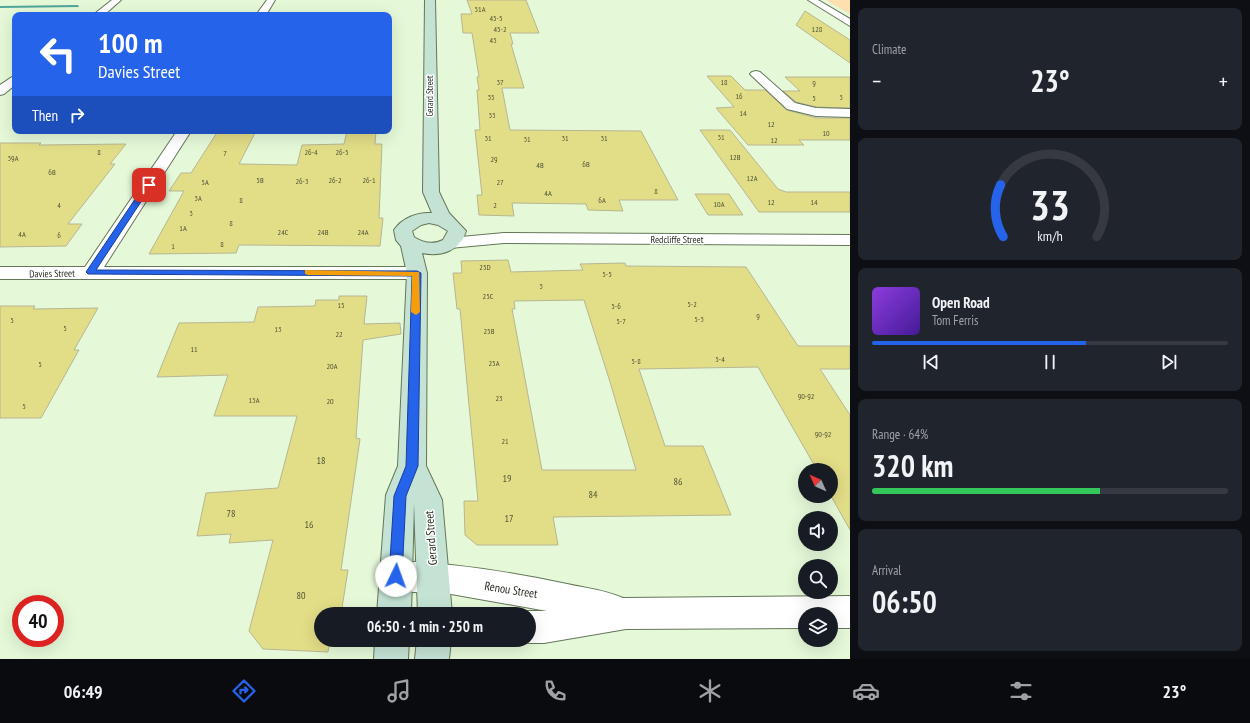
<!DOCTYPE html>
<meta charset="utf-8">
<style>
:root{--surface:#171b24;--page:#20242c;--text:#f1f3f6;--muted:#9ea1a6;--line:#363941;--accent:#2563eb}
body{margin:0;font-family:"PT Sans Narrow",sans-serif;background:var(--page);color:var(--text);height:100vh;display:flex;flex-direction:column;font-size:15px;white-space:nowrap}
*{box-sizing:border-box;margin:0}
p{font-size:13px;color:var(--muted)}
.icon{flex:none;width:22px;height:22px;fill:none;stroke:currentColor;stroke-width:2;stroke-linecap:round;stroke-linejoin:round}
.map{position:relative;flex:1;overflow:hidden}
.side{display:flex;flex-direction:column;gap:8px;padding:8px;background:#0d0f14;width:400px}
.side>*{flex:none}
.banner{position:absolute;left:12px;top:12px;width:380px;height:122px;border-radius:8px;box-shadow:0 4px 16px #0002;background:#2563eb;color:#fff;overflow:hidden}
.needle{width:26px;rotate:315deg}
.fabs{position:absolute;left:798px;top:463px;display:grid;gap:8px}
.fabs a{display:grid;place-items:center;width:40px;height:40px;border-radius:50%;background:var(--surface);box-shadow:0 4px 16px #0002;font-size:20px}
.speed{position:absolute;left:12px;top:595px;display:flex;gap:8px;font-size:20px;font-weight:700;text-align:center}
.speed>*{display:grid;place-content:center;width:52px;height:52px;border-radius:50%;background:var(--surface);box-shadow:0 4px 16px #0002;line-height:1}
.speed .limit{border:6px solid #d22;background:#fff;color:#111}
.pin{position:absolute;display:grid;place-items:center;width:34px;height:34px;color:#fff;margin:-17px;border-radius:8px;box-shadow:0 2px 6px #0006}
.me{position:absolute;width:44px;margin:-22px;rotate:3deg;stroke-linejoin:round;filter:drop-shadow(0 0 3px #0008)}
.turn{display:flex;align-items:center;gap:14px;height:84px;padding:0 20px;font-size:18px}
.turn .icon{width:52px;height:52px;stroke-width:2.5}
.turn b{display:block;font-size:28px;line-height:34px}
.then{display:flex;align-items:center;height:38px;padding:0 20px;background:#0003;gap:8px;font-size:15px}
.big{font-size:30px;font-weight:600;line-height:1.1}
.side .tile{flex:1;display:flex;flex-direction:column;justify-content:center;gap:6px;min-width:0;padding:0 14px;border-radius:8px;background:var(--page)}
.side .dial{align-items:center;gap:0}
.dial svg{height:104px;overflow:visible;fill:none;stroke:var(--line);stroke-width:7;stroke-linecap:round;text-anchor:middle}
.dial text{fill:var(--text);stroke:none}
.song{display:flex;align-items:center;gap:12px}
.cover{width:48px;height:48px;border-radius:6px;background:linear-gradient(135deg,hsl(270 70% 55%),hsl(260 70% 35%))}
.played{height:4px;border-radius:2px;background:linear-gradient(90deg,var(--accent) 60%,var(--line) 60%)}
.keys{display:flex;justify-content:space-around;direction:ltr}
.heat{display:flex;justify-content:space-between;align-items:center;font-size:22px;direction:ltr}
.charge{height:6px;border-radius:3px;background:linear-gradient(90deg,#34c759 64%,var(--line) 0)}
.trip{position:absolute;left:314px;top:607px;width:222px;height:40px;border-radius:20px;background:var(--surface);box-shadow:0 4px 16px #0002;font-weight:600;line-height:40px;text-align:center}
.tab-bar{display:flex;height:64px;justify-content:space-around;align-items:center;background:#090b0e;color:var(--muted)}
.tab-bar .icon{width:28px;height:28px}
.tab-bar .active{color:var(--accent)}
.tab-bar b{font-size:18px;color:var(--text)}
main{display:flex;flex:1;min-height:0}
.map>svg:first-child{display:block}
</style>
<main>
<div class="map">
<svg width="850" height="659" viewBox="0 0 850 659">
<rect width="100%" height="100%" fill="#e5f9d8"/>
<path fill="#fedfb0" d="M 826,0 L 850,0 L 850,14 Z"/>
<g fill="none" stroke-linecap="round" stroke-linejoin="round">
<path fill="#50a69b" fill-rule="evenodd" d="M 78,5 L 79,7 L 0,8 L 0,6 Z"/>
</g>
<g fill="#e2dd87" stroke="#b7b693" fill-rule="evenodd">
<path d="M 467,0 L 526,0 L 539,33 L 510,33 L 513,44 L 511,44 L 524,88 L 502,88 L 510,130 L 641,131 L 678,200 L 619,200 L 623,211 L 588,210 L 586,204 L 512,203 L 514,216 L 479,215 L 477,195 L 482,195 L 475,130 L 480,130 L 477,90 L 479,90 L 477,77 L 479,77 L 472,33 L 463,33 L 461,14 L 472,14 Z"/>
<path d="M 805,11 L 850,40 L 850,63 L 796,25 Z"/>
<path d="M 707,76 L 731,76 L 745,90 L 765,90 L 787,110 L 816,118 L 850,118 L 850,140 L 799,140 L 804,145 L 748,145 L 716,108 L 734,107 Z"/>
<path d="M 785,77 L 850,77 L 850,108 L 816,107 L 796,102 L 783,91 L 800,91 Z"/>
<path d="M 700,130 L 730,130 L 778,189 L 786,192 L 850,192 L 850,212 L 759,212 Z"/>
<path d="M 218,131 L 256,131 L 239,164 L 297,165 L 302,145 L 344,144 L 347,131 L 376,131 L 375,144 L 382,144 L 379,218 L 383,218 L 380,246 L 239,245 L 236,253 L 149,254 L 184,191 L 169,191 L 181,173 L 191,173 Z"/>
<path d="M 0,143 L 41,143 L 39,145 L 126,144 L 110,164 L 115,164 L 68,224 L 82,224 L 66,246 L 0,247 Z"/>
<path d="M 695,194 L 729,194 L 743,215 L 708,215 Z"/>
<path d="M 508,260 L 511,272 L 583,270 L 580,264 L 625,263 L 626,266 L 746,267 L 798,346 L 850,346 L 850,369 L 820,369 L 850,415 L 850,530 L 831,496 L 831,470 L 817,470 L 758,367 L 639,369 L 665,446 L 703,446 L 731,515 L 553,517 L 558,545 L 477,545 L 465,535 L 464,501 L 478,501 L 460,309 L 457,309 L 453,273 L 462,273 L 461,261 ZM 584,300 L 610,382 L 636,470 L 542,470 L 512,309 L 515,309 L 514,301 Z"/>
<path d="M 339,296 L 367,296 L 364,324 L 400,323 L 401,334 L 363,340 L 356,438 L 360,439 L 341,570 L 348,570 L 341,614 L 321,614 L 321,640 L 330,640 L 328,652 L 263,649 L 249,631 L 273,540 L 229,543 L 231,534 L 197,536 L 206,493 L 278,488 L 297,416 L 214,416 L 228,375 L 157,377 L 179,323 L 254,322 L 258,307 L 315,306 L 316,300 L 339,300 Z"/>
<path d="M 0,306 L 35,306 L 33,309 L 98,308 L 74,350 L 79,350 L 41,418 L 0,418 Z"/>
</g>
<g fill="none" stroke-linecap="round" stroke-linejoin="round">
<defs>
<g id="street">
<path d="M 112,0 L 121,0 L 104,15 L 93,15 Z"/>
<path d="M 267,0 L 275,0 L 266,15 L 256,15 Z"/>
<path d="M 808,0 L 818,0 L 850,19 L 850,26 Z"/>
<path d="M 756,71 L 760,72 L 795,103 L 816,108 L 850,109 L 850,117 L 816,116 L 787,109 L 752,76 L 750,74 L 752,72 Z"/>
<path d="M 15,75 L 15,85 L 4,94 L 0,95 L 0,85 Z"/>
<path d="M 177,131 L 191,131 L 104,267 L 417,267 L 424,269 L 426,273 L 424,277 L 417,279 L 0,279 L 0,267 L 85,267 Z"/>
<path d="M 504,233 L 850,235 L 850,245 L 504,243 L 450,248 L 444,247 L 441,243 L 444,239 L 450,238 Z"/>
<path d="M 396,561 C 454,563 510,572 567,584 C 585,588 605,590 623,598 L 850,596 L 850,628 L 831,628 L 831,614 L 805,614 L 805,628 L 626,629 L 544,643 L 529,643 L 522,640 L 529,640 L 529,614 L 522,614 L 529,611 L 547,611 L 451,594 L 396,591 L 385,586 L 381,576 L 385,566 Z"/>
</g>
<g id="secondary">
<path d="M 425,0 L 435,0 L 439,192 L 449,213 L 466,231 C 460,251 441,257 422,253 L 427,273 L 426,466 L 442,500 L 452,614 L 418,614 L 414,503 L 411,614 L 377,614 L 386,495 L 398,466 L 407,273 L 401,246 L 396,240 L 394,230 C 402,218 417,212 432,213 L 423,192 ZM 429,223 L 438,225 L 448,231 L 443,240 C 433,245 423,243 414,237 L 412,231 L 421,225 Z"/>
<path d="M 375,640 L 409,640 L 408,659 L 374,659 Z"/>
<path d="M 417,640 L 451,640 L 449,659 L 415,659 Z"/>
</g>
</defs>
<use href="#street" stroke="#657659" stroke-width="2"/>
<use href="#secondary" stroke="#657659" stroke-width="2"/>
<use href="#street" fill="#fff" fill-rule="evenodd"/>
<use href="#secondary" fill="#c4e3d5" fill-rule="evenodd"/>
</g>
<path fill="#2563eb" stroke="#184099" d="M 146,183 L 152,185 L 96,270 L 417,271 L 421,273 L 418,466 L 406,496 L 402,576 L 400,581 L 396,583 L 391,581 L 389,576 L 394,496 L 406,466 L 412,276 L 88,274 L 86,272 Z"/>
<path fill="#f59e0b" d="M 305,270 L 419,272 L 420,312 L 416,315 L 411,312 L 412,276 L 308,275 L 305,274 Z"/>
<g text-anchor="middle" stroke-width="3" stroke-linejoin="round" paint-order="stroke">
<g font-size="8" fill="#4f5334">
<text x="480" y="12">51A</text>
<text x="496" y="21">45-5</text>
<text x="500" y="32">45-2</text>
<text x="817" y="32">128</text>
<text x="493" y="43">43</text>
<text x="500" y="85">37</text>
<text x="724" y="85">18</text>
<text x="814" y="86">9</text>
<text x="739" y="99">16</text>
<text x="491" y="100">35</text>
<text x="841" y="100">3</text>
<text x="814" y="101">5</text>
<text x="743" y="116">14</text>
<text x="492" y="118">33</text>
<text x="771" y="127">12</text>
<text x="826" y="136">10</text>
<text x="721" y="140">31</text>
<text x="488" y="141">31</text>
<text x="565" y="141">31</text>
<text x="604" y="141">31</text>
<text x="527" y="142">31</text>
<text x="774" y="143">12</text>
<text x="99" y="155">8</text>
<text x="311" y="155">26-4</text>
<text x="342" y="155">26-5</text>
<text x="225" y="156">7</text>
<text x="735" y="160">12B</text>
<text x="13" y="161">39A</text>
<text x="494" y="162">29</text>
<text x="586" y="167">6B</text>
<text x="540" y="168">4B</text>
<text x="52" y="175">6B</text>
<text x="752" y="181">12A</text>
<text x="260" y="183">5B</text>
<text x="335" y="183">26-2</text>
<text x="369" y="183">26-1</text>
<text x="302" y="184">26-3</text>
<text x="205" y="185">5A</text>
<text x="500" y="185">27</text>
<text x="656" y="194">8</text>
<text x="548" y="196">4A</text>
<text x="198" y="201">3A</text>
<text x="241" y="203">8</text>
<text x="602" y="203">6A</text>
<text x="771" y="205">12</text>
<text x="814" y="205">14</text>
<text x="719" y="207">10A</text>
<text x="59" y="208">4</text>
<text x="495" y="208">2</text>
<text x="191" y="216">3</text>
<text x="231" y="226">8</text>
<text x="183" y="231">1A</text>
<text x="283" y="235">24C</text>
<text x="323" y="235">24B</text>
<text x="363" y="235">24A</text>
<text x="22" y="237">4A</text>
<text x="59" y="238">6</text>
<text x="222" y="247">8</text>
<text x="173" y="249">1</text>
<text x="485" y="270">25D</text>
<text x="607" y="277">5-5</text>
<text x="541" y="289">3</text>
<text x="488" y="299">25C</text>
<text x="692" y="307">5-2</text>
<text x="341" y="308">15</text>
<text x="616" y="309">5-6</text>
<text x="758" y="319">9</text>
<text x="699" y="322">5-3</text>
<text x="12" y="323">5</text>
<text x="621" y="324">5-7</text>
<text x="65" y="331">5</text>
<text x="278" y="332">13</text>
<text x="489" y="334">25B</text>
<text x="339" y="337">22</text>
<text x="194" y="352">11</text>
<text x="720" y="362">5-4</text>
<text x="636" y="364">5-8</text>
<text x="494" y="366">25A</text>
<text x="40" y="367">5</text>
<text x="332" y="369">20A</text>
<text x="806" y="399">90-92</text>
<text x="499" y="401">23</text>
<text x="254" y="403">13A</text>
<text x="330" y="404">20</text>
<text x="24" y="409">5</text>
<text x="823" y="437">90-92</text>
<text x="505" y="444">21</text>
</g>
<g font-size="9" fill="#1e2519" stroke="#fff">
<text transform="translate(430 96) rotate(-90)" y="3">Gerard Street</text>
</g>
<g font-size="10" fill="#1e2519" stroke="#fff">
<text x="677" y="243">Redcliffe Street</text>
<text transform="translate(52 273) rotate(-1)" y="4">Davies Street</text>
</g>
<g font-size="10" fill="#4f5334">
<text x="321" y="464">18</text>
<text x="507" y="482">19</text>
<text x="678" y="485">86</text>
<text x="593" y="498">84</text>
<text x="231" y="517">78</text>
<text x="509" y="522">17</text>
<text x="309" y="528">16</text>
<text x="301" y="599">80</text>
</g>
<g font-size="12" fill="#1e2519" stroke="#fff">
<text transform="translate(431 538) rotate(-94)" y="4">Gerard Street</text>
<text transform="translate(511 590) rotate(9)" y="4">Renou Street</text>
</g>
</g>
</svg>
<div class="fabs">
<a><svg class="needle" viewBox="-14 -14 28 28"><path d="M0-13l5 13h-10z" fill="#e53935"/><path d="M0 13l5-13h-10z" fill="#9ea1a6"/></svg></a>
<a><svg class="icon" aria-label="sound" viewBox="0 0 24 24"><path d="M4 9h4l5-4v14l-5-4H4zM17 9q2 3 0 6"/></svg></a>
<a><svg class="icon" aria-label="search" viewBox="0 0 24 24"><circle cx="10" cy="10" r="6"/><path d="M15 15l6 6"/></svg></a>
<a><svg class="icon" aria-label="layers" viewBox="0 0 24 24"><path d="M12 4l9 5-9 5-9-5zM3 14l9 5 9-5"/></svg></a>
</div>
<div class="speed"><div class="limit">40</div></div>
<div class="pin" style="left:149px;top:185px;background:#d93025"><svg class="icon" aria-label="arrive" viewBox="0 0 24 24"><path d="M6 21V4h12l-3 4 3 4H6"/></svg></div>
<svg class="me" style="left:396px;top:576px" viewBox="-20 -20 40 40"><circle r="19" fill="#fff"/><path d="M0-13L10 11 0 6-10 11z" fill="#2563eb"/></svg>
<div class="trip">06:50 · 1 min · 250 m</div>
<div class="banner">
<div class="turn"><svg class="icon" aria-label="left" viewBox="0 0 24 24"><path d="M17 20v-9H6M10 6l-5 5 5 5"/></svg><div><b>100 m</b>Davies Street</div></div>
<div class="then">Then<svg class="icon" aria-label="right" viewBox="0 0 24 24"><path d="M7 20v-9h11M14 6l5 5-5 5"/></svg></div>
</div>
</div>
<section class="side">
<div class="tile"><p>Climate</p>
<div class="heat"><a>−</a><b class="big">23°</b><a>+</a></div>
</div>
<div class="tile dial"><svg viewBox="0 0 100 80">
<path d="M14 69A42 42 0 1 1 86 69"/>
<path d="M14 69A42 42 0 0 1 12 29" stroke="#2563eb"/>
<text x="50" y="56" font-size="32" font-weight="700">33</text>
<text x="50" y="72" font-size="11">km/h</text>
</svg></div>
<div class="tile">
<div class="song"><i class="cover"></i><div><b>Open Road</b><p>Tom Ferris</p></div></div>
<div class="played"></div>
<div class="keys"><svg class="icon" aria-label="previous" viewBox="0 0 24 24"><path d="M18 5L8 12l10 7zM5 5v14"/></svg><svg class="icon" aria-label="pause" viewBox="0 0 24 24"><path d="M8 5v14M16 5v14"/></svg><svg class="icon" aria-label="next" viewBox="0 0 24 24"><path d="M6 5l10 7-10 7zM19 5v14"/></svg></div>
</div>
<div class="tile"><p>Range · 64%</p><b class="big">320 km</b><div class="charge"></div></div>
<div class="tile"><p>Arrival</p><b class="big">06:50</b></div>
</section>
</main>
<nav class="tab-bar">
<b>06:49</b>
<svg class="icon active" aria-label="directions" viewBox="0 0 24 24"><path d="M12 3l9 9-9 9-9-9zM9 14v-3h6M13 9l2 2-2 2"/></svg>
<svg class="icon" aria-label="music" viewBox="0 0 24 24"><path d="M9 18V5l10-2v13"/><circle cx="6" cy="18" r="3"/><circle cx="16" cy="16" r="3"/></svg>
<svg class="icon" aria-label="phone" viewBox="0 0 24 24"><path d="M5 4h4l2 5-3 2q2 4 5 5l2-3 5 2v4C11 20 4 13 5 4z"/></svg>
<svg class="icon" aria-label="climate" viewBox="0 0 24 24"><path d="M12 3v18M4 7l16 10M4 17L20 7"/></svg>
<svg class="icon" aria-label="car" viewBox="0 0 24 24"><path d="M5 17H2v-5l4-1 3-4h7l3 4 3 1v5h-3M9 17h6M6 11h13"/><circle cx="7" cy="17" r="2"/><circle cx="17" cy="17" r="2"/></svg>
<svg class="icon" aria-label="filters" viewBox="0 0 24 24"><path d="M4 7h16M4 17h16"/><circle cx="9" cy="7" r="2"/><circle cx="15" cy="17" r="2"/></svg>
<b>23°</b>
</nav>
